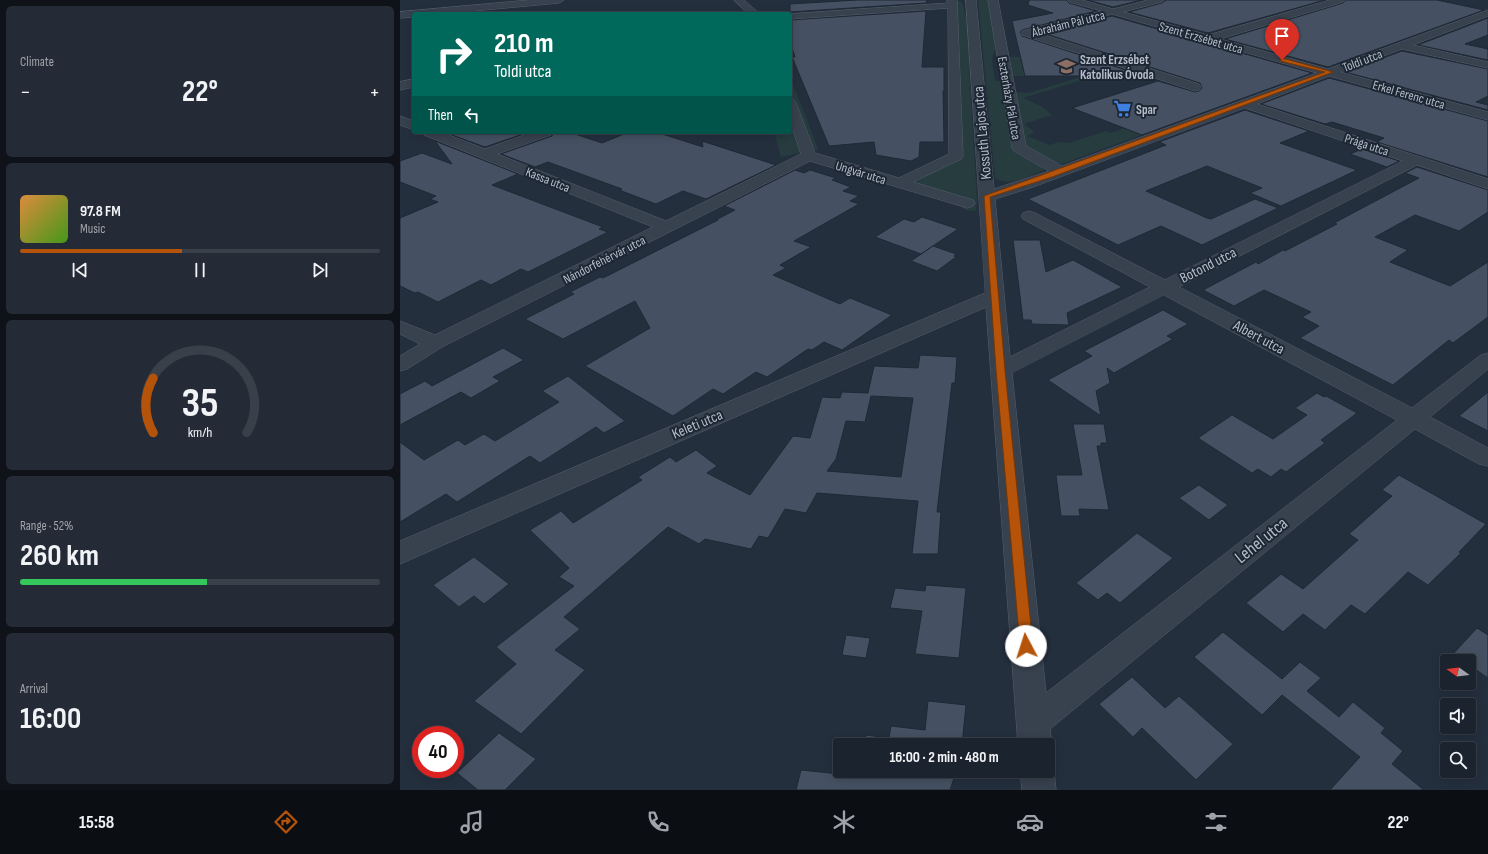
<!DOCTYPE html>
<meta charset="utf-8">
<style>
:root{--surface:#1b232e;--page:#242b36;--text:#f1f3f6;--muted:#a0a4aa;--line:#39404a;--accent:#b45309}
body{margin:0;font-family:"Sofia Sans Condensed",sans-serif;background:var(--page);color:var(--text);height:100vh;display:flex;flex-direction:column;font-size:15px;white-space:nowrap}
*{box-sizing:border-box;margin:0}
p{font-size:13px;color:var(--muted)}
.icon{flex:none;width:22px;height:22px;fill:none;stroke:currentColor;stroke-width:2;stroke-linecap:round;stroke-linejoin:round}
.map{position:relative;flex:1;overflow:hidden}
.sheet{display:flex;flex-direction:column;gap:6px;padding:6px;background:#0f1319;width:400px}
.sheet>*{flex:none}
.guide{position:absolute;left:12px;top:12px;width:380px;height:122px;border-radius:4px;box-shadow:0 2px 10px #0003,0 0 0 1px var(--line);background:#00695c;color:#fff;overflow:hidden}
.needle{width:26px;rotate:285deg}
.buttons{position:absolute;left:1040px;top:654px;display:grid;gap:8px}
.buttons a{display:grid;place-items:center;width:36px;height:36px;border-radius:4px;background:var(--surface);box-shadow:0 2px 10px #0003,0 0 0 1px var(--line);font-size:20px}
.speed{position:absolute;left:12px;top:726px;display:flex;gap:8px;font-size:20px;font-weight:700;text-align:center}
.speed>*{display:grid;place-content:center;width:52px;height:52px;border-radius:50%;background:var(--surface);box-shadow:0 2px 10px #0003,0 0 0 1px var(--line);line-height:1}
.speed .limit{border:6px solid #d22;background:#fff;color:#111}
.pin{position:absolute;display:grid;place-items:center;width:34px;height:34px;color:#fff;margin:-41px -17px;border-radius:50% 50% 50% 0;rotate:-45deg;box-shadow:0 0 4px #0007}
.pin .icon{rotate:45deg}
.me{position:absolute;width:44px;margin:-22px;rotate:355deg;stroke-linejoin:round;filter:drop-shadow(0 0 3px #0008)}
.turn{display:flex;align-items:center;gap:14px;height:84px;padding:0 16px;font-size:18px}
.turn .icon{width:52px;height:52px;stroke-width:2.5}
.turn b{display:block;font-size:28px;line-height:34px}
.then{display:flex;align-items:center;height:38px;padding:0 16px;background:#0003;gap:8px;font-size:15px}
.big{font-size:30px;font-weight:700;line-height:1.1}
.sheet .tile{flex:1;display:flex;flex-direction:column;justify-content:center;gap:6px;min-width:0;padding:0 14px;border-radius:6px;background:var(--page)}
.sheet .dial{align-items:center;gap:0}
.dial svg{height:104px;overflow:visible;fill:none;stroke:var(--line);stroke-width:7;stroke-linecap:round;text-anchor:middle}
.dial text{fill:var(--text);stroke:none}
.song{display:flex;align-items:center;gap:12px}
.cover{width:48px;height:48px;border-radius:6px;background:linear-gradient(135deg,hsl(30 70% 55%),hsl(100 70% 35%))}
.played{height:4px;border-radius:2px;background:linear-gradient(90deg,var(--accent) 45%,var(--line) 45%)}
.keys{display:flex;justify-content:space-around;direction:ltr}
.heat{display:flex;justify-content:space-between;align-items:center;font-size:22px;direction:ltr}
.charge{height:6px;border-radius:3px;background:linear-gradient(90deg,#34c759 52%,var(--line) 0)}
.trip{position:absolute;left:433px;top:738px;width:222px;height:40px;border-radius:4px;background:var(--surface);box-shadow:0 2px 10px #0003,0 0 0 1px var(--line);font-weight:700;line-height:40px;text-align:center}
.tab-bar{display:flex;height:64px;justify-content:space-around;align-items:center;background:#0b0e12;color:var(--muted)}
.tab-bar .icon{width:28px;height:28px}
.tab-bar .active{color:var(--accent)}
.tab-bar b{font-size:18px;color:var(--text)}
main{display:flex;flex:1;min-height:0}
.map>svg:first-child{display:block}
</style>
<main>
<section class="sheet">
<div class="tile"><p>Climate</p>
<div class="heat"><a>−</a><b class="big">22°</b><a>+</a></div>
</div>
<div class="tile">
<div class="song"><i class="cover"></i><div><b>97.8 FM</b><p>Music</p></div></div>
<div class="played"></div>
<div class="keys"><svg class="icon" aria-label="previous" viewBox="0 0 24 24"><path d="M18 5L8 12l10 7zM5 5v14"/></svg><svg class="icon" aria-label="pause" viewBox="0 0 24 24"><path d="M8 5v14M16 5v14"/></svg><svg class="icon" aria-label="next" viewBox="0 0 24 24"><path d="M6 5l10 7-10 7zM19 5v14"/></svg></div>
</div>
<div class="tile dial"><svg viewBox="0 0 100 80">
<path d="M14 69A42 42 0 1 1 86 69"/>
<path d="M14 69A42 42 0 0 1 14 27" stroke="#b45309"/>
<text x="50" y="56" font-size="32" font-weight="700">35</text>
<text x="50" y="72" font-size="11">km/h</text>
</svg></div>
<div class="tile"><p>Range · 52%</p><b class="big">260 km</b><div class="charge"></div></div>
<div class="tile"><p>Arrival</p><b class="big">16:00</b></div>
</section>
<div class="map">
<svg width="1088" height="790" viewBox="0 0 1088 790">
<rect width="100%" height="100%" fill="#242f3e"/>
<g fill="#263c3f">
<path d="M 554,0 L 562,2 L 569,29 L 569,69 L 577,199 L 576,211 L 565,210 L 558,204 L 517,186 L 515,182 L 562,154 Z"/>
<path d="M 578,0 L 590,0 L 595,40 L 595,49 L 592,59 L 595,81 L 601,81 L 612,144 L 643,167 L 644,170 C 630,175 609,188 595,178 Z"/>
<path d="M 610,57 L 620,57 L 625,76 L 612,76 Z"/>
<path d="M 693,73 L 706,78 L 699,80 L 692,77 L 623,98 L 641,106 L 652,115 L 624,124 L 635,132 L 627,136 L 650,145 L 658,142 L 669,143 L 706,131 L 711,133 L 773,111 L 801,113 L 662,164 L 651,162 L 624,144 L 615,92 L 629,93 Z"/>
<path d="M 390,76 L 418,149 L 381,157 L 374,132 L 390,132 Z"/>
</g>
<g fill="#455162" stroke="#1f2835" fill-rule="evenodd">
<path d="M 458,0 L 527,0 L 526,3 L 390,12 L 390,4 Z"/>
<path d="M 629,0 L 666,0 L 669,3 L 696,11 L 622,30 L 620,32 L 622,36 L 744,76 L 625,76 L 612,21 L 653,13 L 628,5 Z"/>
<path d="M 687,0 L 742,0 L 713,7 Z"/>
<path d="M 766,0 L 925,0 L 808,33 L 729,12 L 762,3 Z"/>
<path d="M 946,0 L 1037,0 L 1084,10 L 928,67 L 825,39 L 943,3 Z"/>
<path d="M 526,11 L 522,67 L 544,67 L 544,91 L 543,91 L 544,142 L 520,142 L 519,157 L 511,161 L 476,155 L 474,142 L 429,146 L 392,57 L 395,57 L 390,42 L 390,20 Z"/>
<path d="M 712,16 L 912,73 L 742,135 L 672,108 L 758,81 L 795,92 L 799,91 L 802,88 L 800,83 L 643,33 Z"/>
<path d="M 1088,18 L 1088,35 L 1065,44 L 1088,49 L 1088,60 L 1018,45 Z"/>
<path d="M 1002,51 L 1088,69 L 1088,96 L 1076,102 L 1088,105 L 1088,110 L 945,72 Z"/>
<path d="M 929,78 L 1088,121 L 1088,177 L 977,142 L 984,138 L 932,122 L 925,124 L 861,104 Z"/>
<path d="M 845,110 L 909,131 L 880,143 L 957,170 L 881,206 L 850,193 L 862,188 L 807,166 L 746,191 L 807,218 L 811,219 L 855,199 L 878,208 L 802,245 L 761,226 L 718,245 L 628,199 L 766,145 L 759,142 Z"/>
<path d="M 60,132 L 129,132 L 85,147 L 52,135 Z"/>
<path d="M 154,132 L 169,132 L 202,143 L 229,132 L 256,132 L 303,147 L 302,141 L 376,165 L 306,199 L 283,191 L 256,204 L 219,190 L 222,189 L 148,162 L 135,167 L 101,154 L 152,136 Z"/>
<path d="M 35,141 L 118,174 L 92,185 L 203,227 L 199,229 L 208,232 L 128,272 L 121,269 L 91,285 L 81,280 L 38,302 L 18,292 L 15,293 L 0,286 L 0,218 L 38,202 L 30,199 L 36,196 L 0,182 L 0,161 L 22,153 L 52,164 Z"/>
<path d="M 962,149 L 999,161 L 987,167 L 950,154 Z"/>
<path d="M 1017,167 L 1088,190 L 1088,212 L 1059,231 L 1015,215 L 975,237 L 1008,250 L 990,262 L 1050,286 L 1088,262 L 1088,317 L 1053,343 L 1049,340 L 993,385 L 900,338 L 919,326 L 902,317 L 911,312 L 864,290 L 834,306 L 803,290 L 856,262 L 858,264 L 883,250 L 885,251 L 937,224 L 934,223 L 1019,178 L 1005,173 Z"/>
<path d="M 395,170 L 404,173 L 410,170 L 436,178 L 432,180 L 451,187 L 443,191 L 459,196 L 450,201 L 459,204 L 394,241 L 411,247 L 380,265 L 386,268 L 373,275 L 440,304 L 450,298 L 492,315 L 442,350 L 424,342 L 412,350 L 408,349 L 367,377 L 356,372 L 323,394 L 313,389 L 273,416 L 185,366 L 250,328 L 235,301 L 163,339 L 125,319 L 174,294 L 170,292 L 200,277 L 203,278 L 318,220 L 316,220 L 335,210 L 324,206 Z"/>
<path d="M 522,217 L 558,229 L 521,254 L 475,237 L 504,219 L 514,222 Z"/>
<path d="M 613,240 L 640,240 L 646,272 L 673,260 L 722,287 L 667,313 L 669,325 L 632,324 L 631,320 L 623,320 Z"/>
<path d="M 533,246 L 556,254 L 554,256 L 556,257 L 537,271 L 511,261 Z"/>
<path d="M 763,310 L 788,324 L 767,336 L 773,339 L 714,373 L 707,368 L 710,383 L 696,391 L 701,416 L 648,380 L 692,356 L 684,351 Z"/>
<path d="M 103,348 L 124,360 L 93,377 L 100,381 L 71,398 L 61,392 L 0,425 L 0,394 L 25,381 L 32,386 Z"/>
<path d="M 520,355 L 557,357 L 555,383 L 552,383 L 537,512 L 541,512 L 538,554 L 512,554 L 518,501 L 417,493 L 406,513 L 385,509 L 368,538 L 359,536 L 351,549 L 305,539 L 299,544 L 268,527 L 164,617 L 180,629 L 155,650 L 185,670 L 121,734 L 74,701 L 116,664 L 96,647 L 174,586 L 159,577 L 169,568 L 130,530 L 161,511 L 173,523 L 242,480 L 238,477 L 270,457 L 276,462 L 296,450 L 317,466 L 307,473 L 350,495 L 393,436 L 410,438 L 422,397 L 440,398 L 442,392 L 468,393 L 474,366 L 518,368 ZM 471,396 L 513,398 L 501,477 L 427,471 L 436,459 L 446,421 L 465,422 Z"/>
<path d="M 168,376 L 225,421 L 204,433 L 196,427 L 140,463 L 130,456 L 57,502 L 46,494 L 0,522 L 0,442 L 24,460 L 58,440 L 65,445 L 84,434 L 95,441 L 159,402 L 142,391 Z"/>
<path d="M 1088,392 L 1088,431 L 1059,416 Z"/>
<path d="M 917,393 L 924,397 L 926,396 L 957,413 L 921,440 L 925,443 L 886,472 L 881,469 L 871,477 L 858,469 L 852,473 L 798,438 L 832,415 L 873,439 L 907,415 L 895,408 Z"/>
<path d="M 673,424 L 704,424 L 707,443 L 701,443 L 701,446 L 697,446 L 709,510 L 679,509 L 680,516 L 661,516 L 656,475 L 682,475 Z"/>
<path d="M 999,475 L 1086,524 L 1059,552 L 1061,553 L 1028,585 L 1008,572 L 965,614 L 951,605 L 925,630 L 903,614 L 883,632 L 846,603 L 881,574 L 903,589 L 958,540 L 949,534 L 992,496 L 982,490 Z"/>
<path d="M 799,485 L 828,505 L 809,520 L 779,498 Z"/>
<path d="M 737,533 L 773,558 L 720,603 L 707,593 L 698,600 L 676,583 Z"/>
<path d="M 74,557 L 109,584 L 84,604 L 74,596 L 59,607 L 33,585 Z"/>
<path d="M 526,585 L 566,588 L 559,658 L 515,654 L 522,611 L 490,608 L 495,588 L 525,591 Z"/>
<path d="M 1077,628 L 1088,635 L 1088,678 L 1069,665 L 1069,661 L 1064,661 L 1053,654 Z"/>
<path d="M 823,632 L 882,679 L 900,662 L 921,678 L 907,691 L 939,717 L 953,702 L 985,728 L 981,733 L 1003,751 L 992,764 L 1024,790 L 930,790 L 960,757 L 882,695 L 862,715 L 794,657 Z"/>
<path d="M 446,635 L 470,638 L 466,658 L 442,655 Z"/>
<path d="M 732,677 L 765,708 L 779,696 L 833,744 L 796,780 L 742,728 L 733,737 L 699,704 Z"/>
<path d="M 528,701 L 566,705 L 562,745 L 465,745 L 466,735 L 489,738 L 491,726 L 525,730 Z"/>
<path d="M 99,733 L 136,759 L 105,790 L 78,790 L 57,773 Z"/>
<path d="M 401,770 L 448,775 L 449,771 L 560,771 L 560,775 L 555,775 L 550,790 L 396,790 Z"/>
</g>
<g fill="none" stroke-linecap="round" stroke-linejoin="round">
<defs>
<g id="minor">
<path d="M 130,0 L 164,0 L 159,3 L 41,14 L 14,14 L 14,17 L 0,18 L 0,12 Z"/>
<path d="M 334,0 L 344,0 L 360,14 L 349,14 Z"/>
<path d="M 547,0 L 557,0 L 563,156 L 561,159 L 513,182 L 573,200 L 575,203 L 573,206 L 567,208 L 561,206 L 410,161 L 42,347 L 7,369 L 0,371 L 0,356 L 20,344 L 0,334 L 0,321 L 35,335 L 253,227 L 24,135 L 22,132 L 41,132 L 85,149 L 133,132 L 153,132 L 151,135 L 97,154 L 266,221 L 401,154 L 390,121 L 390,99 L 394,100 L 396,103 L 415,153 L 499,178 L 549,154 L 548,8 L 390,19 L 390,14 L 387,14 L 548,3 Z"/>
<path d="M 566,0 L 576,0 L 594,189 L 649,171 L 614,151 L 612,148 L 588,0 L 598,0 L 626,146 L 662,166 L 917,73 L 712,14 L 638,33 L 799,84 L 801,87 L 799,90 L 795,91 L 622,35 L 621,33 L 622,31 L 702,11 L 669,2 L 667,0 L 682,0 L 713,9 L 748,0 L 764,0 L 762,2 L 723,12 L 808,35 L 930,0 L 945,0 L 943,2 L 820,39 L 928,69 L 1088,10 L 1088,16 L 1013,45 L 1088,62 L 1088,68 L 1002,49 L 940,72 L 1088,112 L 1088,120 L 929,76 L 857,104 L 1088,179 L 1088,189 L 1017,165 L 779,287 L 1012,408 L 1081,355 L 1088,353 L 1088,369 L 1030,417 L 1088,448 L 1088,466 L 1079,464 L 1015,429 L 650,729 L 652,745 L 648,754 L 648,745 L 618,745 L 586,307 L 0,564 L 0,541 L 585,293 ZM 845,108 L 1003,161 L 765,280 L 635,213 L 629,211 L 623,213 L 621,216 L 623,219 L 750,287 L 610,357 L 595,199 L 633,187 ZM 764,295 L 997,420 L 646,693 L 612,373 Z"/>
<path d="M 14,79 L 14,87 L 0,90 L 0,82 Z"/>
<path d="M 0,116 L 14,121 L 14,130 L 0,125 Z"/>
<path d="M 648,759 L 654,771 L 656,790 L 622,790 L 620,771 L 648,771 Z"/>
</g>
</defs>
<use href="#minor" stroke="#565f6c" stroke-width="1"/>
<use href="#minor" fill="#38414e" fill-rule="evenodd"/>
</g>
<path fill="#b45309" stroke="#753606" d="M 882,58 L 933,72 L 652,177 L 590,197 L 605,370 L 633,646 L 631,649 L 626,651 L 622,649 L 620,646 L 596,370 L 584,196 L 925,72 L 880,61 Z"/>
<defs>
<symbol id="school-bare" viewBox="-9 -9 18 18"><path d="M0-5L7-2L0 1L-7-2ZM-4 1L0 2.5L4 1V4Q0 6-4 4Z" fill="#8d6e63" stroke="#1d2633" stroke-width="2.5" paint-order="stroke"/></symbol>
<symbol id="supermarket-bare" viewBox="-9 -9 18 18"><path d="M-6-5.5h2.5l.6 2H6L4.5 2H-2.5L-4.4-4H-6ZM-1.5 3.2a1.3 1.3 0 1 0 .1 0ZM3 3.2a1.3 1.3 0 1 0 .1 0Z" fill="#3f7fe0" stroke="#1d2633" stroke-width="2.5" paint-order="stroke"/></symbol>
</defs>
<g fill-rule="evenodd">
<use href="#school-bare" x="654" y="54" width="25" height="25"/>
<use href="#supermarket-bare" x="710" y="96" width="25" height="25"/>
</g>
<g text-anchor="middle" stroke-width="4" stroke-linejoin="round" paint-order="stroke">
<g font-size="13" fill="#b4bcc9" stroke="#1d2633">
<text transform="translate(668 23) rotate(-14)" y="5">Ábrahám Pál utca</text>
<text transform="translate(801 37) rotate(16)" y="5">Szent Erzsébet utca</text>
<text transform="translate(962 60) rotate(-21)" y="5">Toldi utca</text>
<text transform="translate(1009 94) rotate(16)" y="5">Erkel Ferenc utca</text>
<text transform="translate(610 98) rotate(80)" y="5">Eszterházy Pál utca</text>
<text transform="translate(967 144) rotate(18)" y="5">Prága utca</text>
<text transform="translate(461 172) rotate(17)" y="5">Ungvár utca</text>
<text transform="translate(148 179) rotate(22)" y="5">Kassa utca</text>
<text transform="translate(204 259) rotate(-27)" y="5">Nándorfehérvár utca</text>
</g>
<g font-size="13" font-weight="bold" fill="#b4bcc9" stroke="#1d2633" text-anchor="start">
<text x="680" y="64">Szent Erzsébet<tspan x="680" dy="15">Katolikus Óvoda</tspan></text>
<text x="736" y="114">Spar</text>
</g>
<g font-size="15" fill="#b4bcc9" stroke="#1d2633">
<text transform="translate(582 133) rotate(-95)" y="5">Kossuth Lajos utca</text>
<text transform="translate(808 265) rotate(-27)" y="5">Botond utca</text>
<text transform="translate(859 337) rotate(28)" y="5">Albert utca</text>
<text transform="translate(297 424) rotate(-23)" y="5">Keleti utca</text>
</g>
<g font-size="18" fill="#b4bcc9" stroke="#1d2633">
<text transform="translate(861 540) rotate(-39)" y="6">Lehel utca</text>
</g>
</g>
</svg>
<div class="buttons">
<a><svg class="needle" viewBox="-14 -14 28 28"><path d="M0-13l5 13h-10z" fill="#e53935"/><path d="M0 13l5-13h-10z" fill="#a0a4aa"/></svg></a>
<a><svg class="icon" aria-label="sound" viewBox="0 0 24 24"><path d="M4 9h4l5-4v14l-5-4H4zM17 9q2 3 0 6"/></svg></a>
<a><svg class="icon" aria-label="search" viewBox="0 0 24 24"><circle cx="10" cy="10" r="6"/><path d="M15 15l6 6"/></svg></a>
</div>
<div class="speed"><div class="limit">40</div></div>
<div class="pin" style="left:882px;top:60px;background:#d93025"><svg class="icon" aria-label="arrive" viewBox="0 0 24 24"><path d="M6 21V4h12l-3 4 3 4H6"/></svg></div>
<svg class="me" style="left:626px;top:646px" viewBox="-20 -20 40 40"><circle r="19" fill="#fff"/><path d="M0-13L10 11 0 6-10 11z" fill="#b45309"/></svg>
<div class="trip">16:00 · 2 min · 480 m</div>
<div class="guide">
<div class="turn"><svg class="icon" aria-label="right" viewBox="0 0 24 24"><path d="M7 20v-9h11M14 6l5 5-5 5"/></svg><div><b>210 m</b>Toldi utca</div></div>
<div class="then">Then<svg class="icon" aria-label="left" viewBox="0 0 24 24"><path d="M17 20v-9H6M10 6l-5 5 5 5"/></svg></div>
</div>
</div>
</main>
<nav class="tab-bar">
<b>15:58</b>
<svg class="icon active" aria-label="directions" viewBox="0 0 24 24"><path d="M12 3l9 9-9 9-9-9zM9 14v-3h6M13 9l2 2-2 2"/></svg>
<svg class="icon" aria-label="music" viewBox="0 0 24 24"><path d="M9 18V5l10-2v13"/><circle cx="6" cy="18" r="3"/><circle cx="16" cy="16" r="3"/></svg>
<svg class="icon" aria-label="phone" viewBox="0 0 24 24"><path d="M5 4h4l2 5-3 2q2 4 5 5l2-3 5 2v4C11 20 4 13 5 4z"/></svg>
<svg class="icon" aria-label="climate" viewBox="0 0 24 24"><path d="M12 3v18M4 7l16 10M4 17L20 7"/></svg>
<svg class="icon" aria-label="car" viewBox="0 0 24 24"><path d="M5 17H2v-5l4-1 3-4h7l3 4 3 1v5h-3M9 17h6M6 11h13"/><circle cx="7" cy="17" r="2"/><circle cx="17" cy="17" r="2"/></svg>
<svg class="icon" aria-label="filters" viewBox="0 0 24 24"><path d="M4 7h16M4 17h16"/><circle cx="9" cy="7" r="2"/><circle cx="15" cy="17" r="2"/></svg>
<b>22°</b>
</nav>
